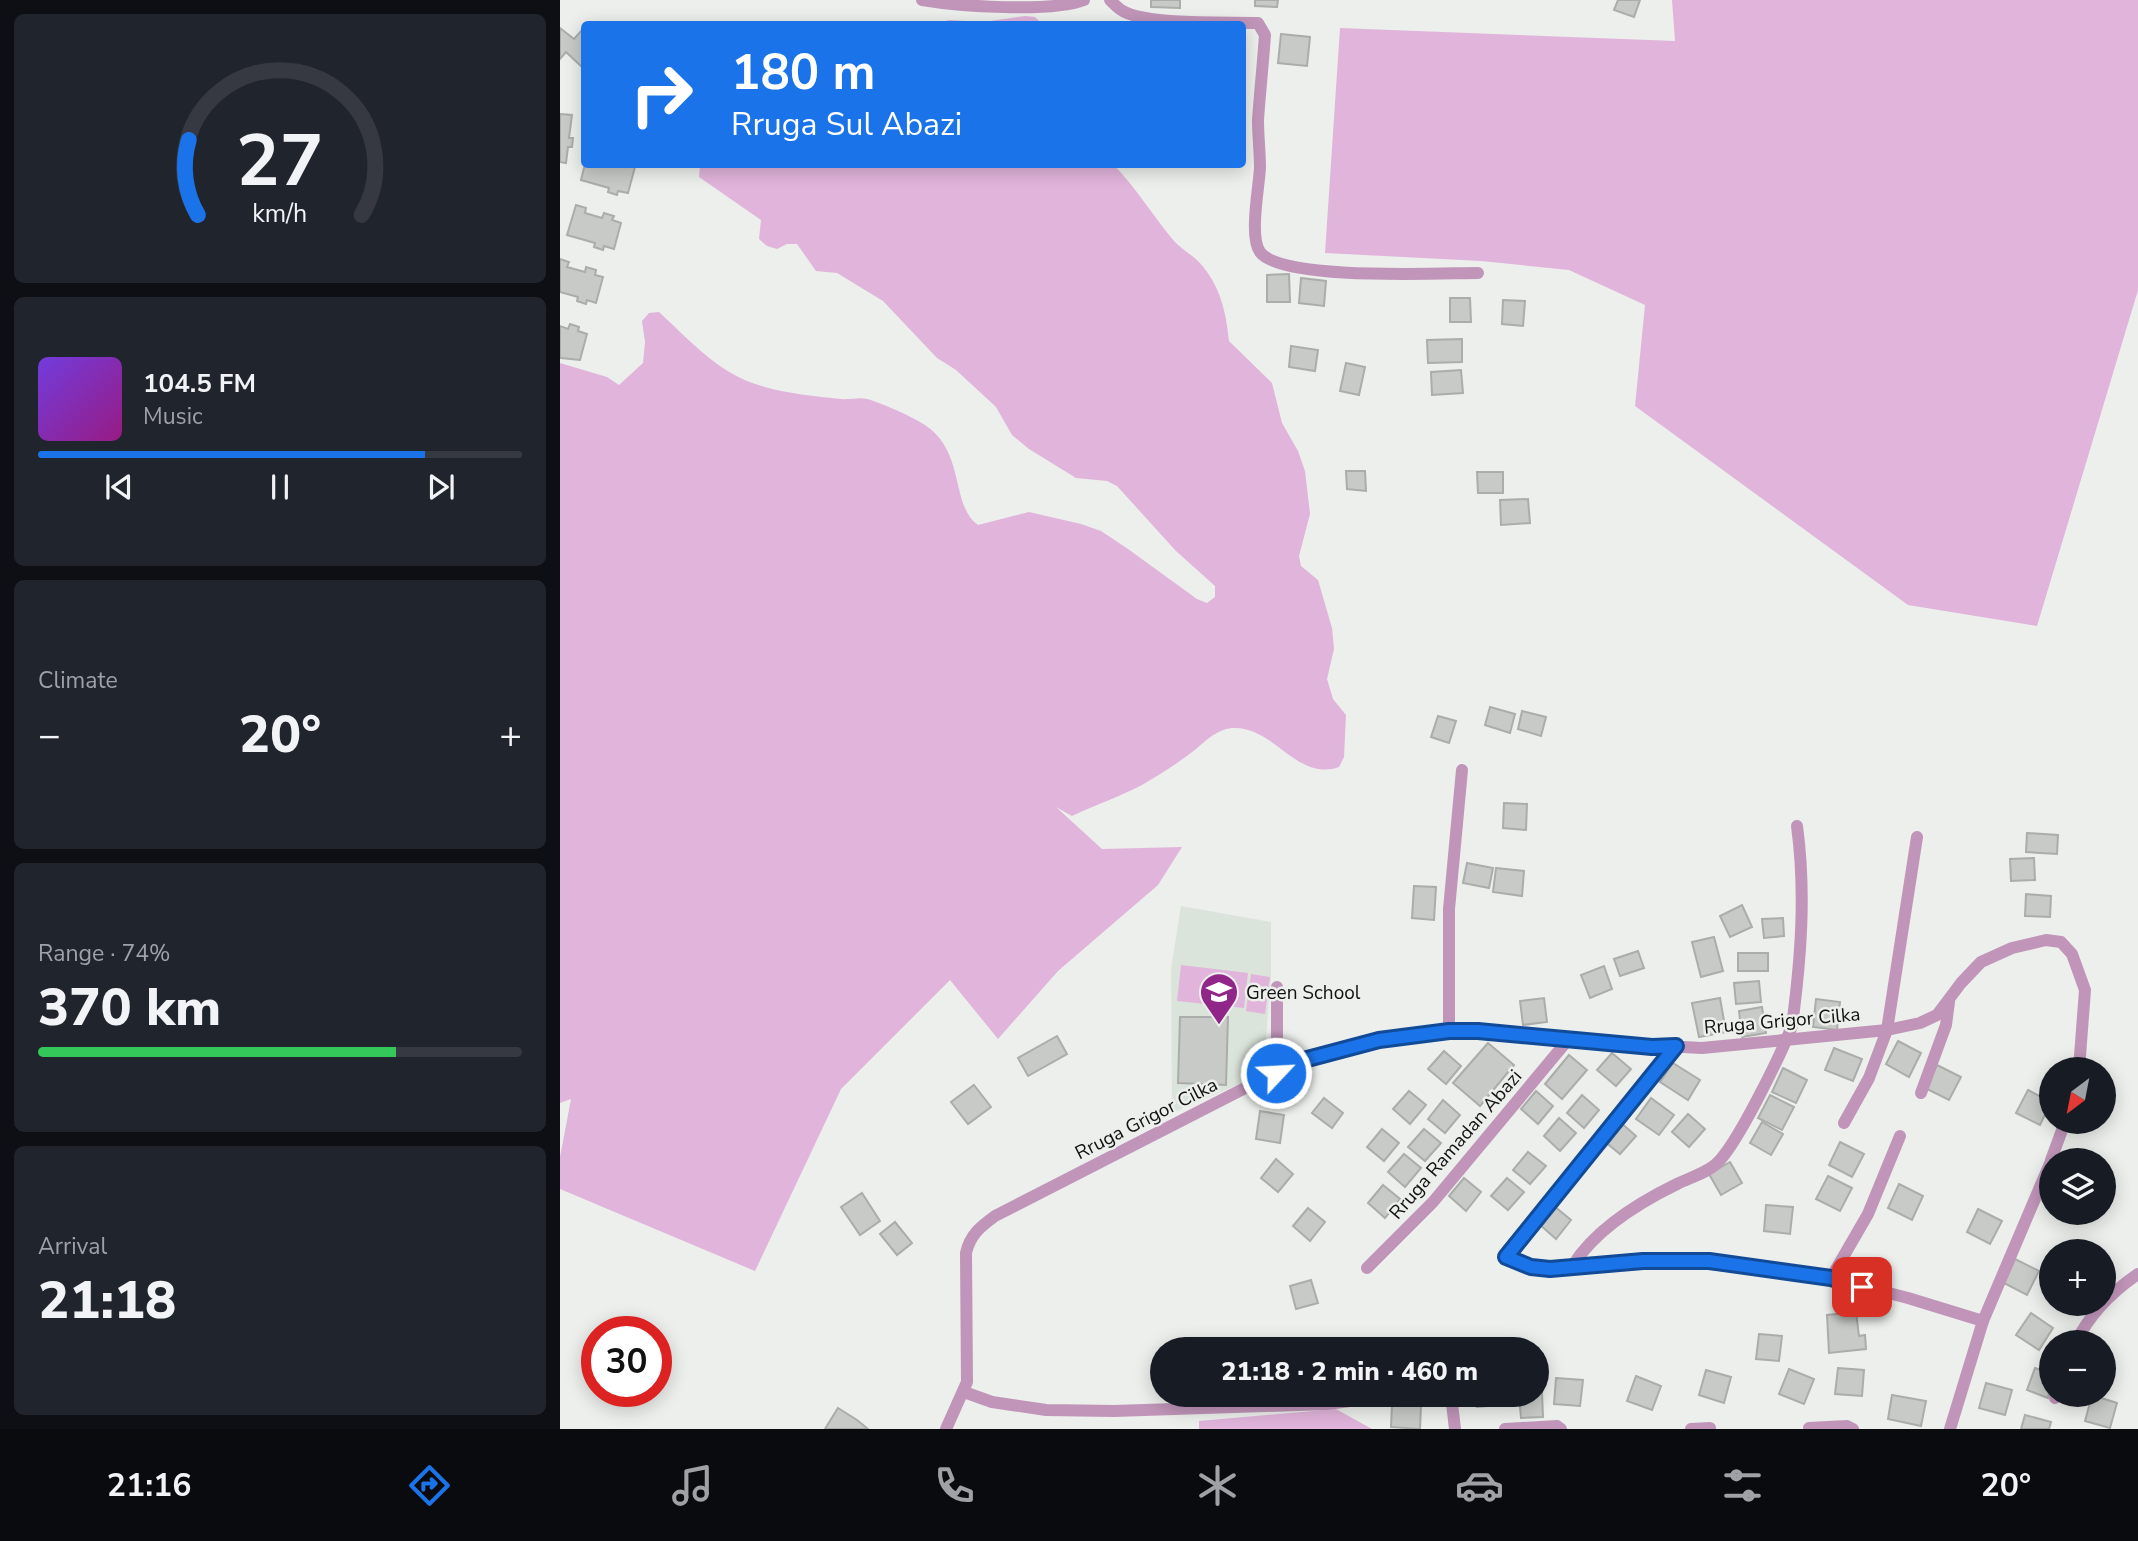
<!DOCTYPE html>
<meta charset="utf-8">
<style>
:root{--surface:#171b24;--page:#20242c;--text:#f1f3f6;--muted:#9ea1a6;--line:#363941;--accent:#1a73e8}
body{margin:0;font-family:"Nunito Sans",sans-serif;background:var(--page);color:var(--text);height:100vh;display:flex;flex-direction:column;font-size:26px;white-space:nowrap}
*{box-sizing:border-box;margin:0}
p{font-size:23px;color:var(--muted)}
.icon{flex:none;width:38px;height:38px;fill:none;stroke:currentColor;stroke-width:2;stroke-linecap:round;stroke-linejoin:round}
.map{position:relative;flex:1;overflow:hidden}
.sheet{display:flex;flex-direction:column;gap:14px;padding:14px;background:#0d0f14;width:560px}
.sheet>*{flex:none}
.guide{position:absolute;left:21px;top:21px;width:665px;height:147px;border-radius:7px;box-shadow:0 4px 18px #0003;background:#1a73e8;color:#fff;overflow:hidden}
.needle{width:46px;rotate:212deg}
.tools{position:absolute;left:1479px;top:1057px;display:grid;gap:14px}
.tools a{display:grid;place-items:center;width:77px;height:77px;border-radius:50%;background:var(--surface);box-shadow:0 4px 18px #0003;font-size:35px}
.speed{position:absolute;left:21px;top:1316px;display:flex;gap:14px;font-size:35px;font-weight:700;text-align:center}
.speed>*{display:grid;place-content:center;width:91px;height:91px;border-radius:50%;background:var(--surface);box-shadow:0 4px 18px #0003;line-height:1}
.speed .limit{border:10px solid #d22;background:#fff;color:#111}
.pin{position:absolute;display:grid;place-items:center;width:60px;height:60px;color:#fff;margin:-30px;border-radius:14px;box-shadow:0 4px 10px #0006}
.me{position:absolute;width:77px;margin:-38px;rotate:65deg;stroke-linejoin:round;filter:drop-shadow(0 0 5px #0008)}
.turn{display:flex;align-items:center;gap:24px;height:147px;padding:0 35px;font-size:32px}
.turn .icon{width:91px;height:91px;stroke-width:2.5}
.turn b{display:block;font-size:49px;line-height:60px}
.big{font-size:52px;font-weight:800;line-height:1.1}
.sheet .tile{flex:1;display:flex;flex-direction:column;justify-content:center;gap:10px;min-width:0;padding:0 24px;border-radius:10px;background:var(--page)}
.sheet .dial{align-items:center;gap:0}
.dial svg{height:182px;overflow:visible;fill:none;stroke:var(--line);stroke-width:7;stroke-linecap:round;text-anchor:middle}
.dial text{fill:var(--text);stroke:none}
.song{display:flex;align-items:center;gap:21px}
.cover{width:84px;height:84px;border-radius:10px;background:linear-gradient(135deg,hsl(260 70% 55%),hsl(310 70% 35%))}
.played{height:7px;border-radius:4px;background:linear-gradient(90deg,var(--accent) 80%,var(--line) 80%)}
.keys{display:flex;justify-content:space-around;direction:ltr}
.heat{display:flex;justify-content:space-between;align-items:center;font-size:38px;direction:ltr}
.charge{height:10px;border-radius:5px;background:linear-gradient(90deg,#34c759 74%,var(--line) 0)}
.trip{position:absolute;left:590px;top:1337px;width:399px;height:70px;border-radius:35px;background:var(--surface);box-shadow:0 4px 18px #0003;font-weight:800;line-height:70px;text-align:center}
.tab-bar{display:flex;height:112px;justify-content:space-around;align-items:center;background:#090b0e;color:var(--muted)}
.tab-bar .icon{width:49px;height:49px}
.tab-bar .active{color:var(--accent)}
.tab-bar b{font-size:32px;color:var(--text)}
main{display:flex;flex:1;min-height:0}
.map>svg:first-child{display:block}
</style>
<main>
<section class="sheet">
<div class="tile dial"><svg viewBox="0 0 100 80">
<path d="M14 69A42 42 0 1 1 86 69"/>
<path d="M14 69A42 42 0 0 1 10 36" stroke="#1a73e8"/>
<text x="50" y="56" font-size="32" font-weight="700">27</text>
<text x="50" y="72" font-size="11">km/h</text>
</svg></div>
<div class="tile">
<div class="song"><i class="cover"></i><div><b>104.5 FM</b><p>Music</p></div></div>
<div class="played"></div>
<div class="keys"><svg class="icon" aria-label="previous" viewBox="0 0 24 24"><path d="M18 5L8 12l10 7zM5 5v14"/></svg><svg class="icon" aria-label="pause" viewBox="0 0 24 24"><path d="M8 5v14M16 5v14"/></svg><svg class="icon" aria-label="next" viewBox="0 0 24 24"><path d="M6 5l10 7-10 7zM19 5v14"/></svg></div>
</div>
<div class="tile"><p>Climate</p>
<div class="heat"><a>−</a><b class="big">20°</b><a>+</a></div>
</div>
<div class="tile"><p>Range · 74%</p><b class="big">370 km</b><div class="charge"></div></div>
<div class="tile"><p>Arrival</p><b class="big">21:18</b></div>
</section>
<div class="map">
<svg width="1578" height="1429" viewBox="0 0 1578 1429">
<rect width="100%" height="100%" fill="#ecefec"/>
<path fill="#dbe4db" d="M 621,906 L 711,922 L 711,977 L 703,1074 L 612,1113 L 611,969 Z"/>
<g fill="#e1b4db">
<path d="M 1112,0 L 1578,0 L 1578,290 L 1477,626 L 1348,605 L 1075,406 L 1085,305 L 1009,270 L 921,261 L 765,253 L 780,28 L 1115,41 Z"/>
<path d="M 465,16 L 475,17 L 482,24 L 375,24 L 389,20 L 423,22 Z"/>
<path d="M 140,164 L 554,165 C 577,189 593,216 614,241 C 621,249 631,254 639,262 C 660,285 666,311 669,341 L 712,383 L 722,423 L 738,451 L 745,471 L 750,514 L 739,556 L 741,566 L 758,580 L 772,628 L 774,649 L 767,679 L 773,699 L 786,715 L 784,757 L 779,767 C 736,782 714,725 672,728 C 656,730 648,739 636,749 C 620,762 599,775 582,785 C 559,797 535,805 512,816 L 496,807 L 542,849 L 622,847 L 598,885 L 498,971 L 438,1039 L 390,980 L 281,1089 L 195,1271 L 0,1189 L 0,1157 L 11,1099 L 0,1103 L 0,363 L 47,377 L 59,385 L 83,363 L 85,342 L 82,321 L 89,313 L 99,312 C 126,337 152,366 187,381 C 214,392 251,396 281,399 C 289,400 299,397 307,399 C 322,403 353,417 365,425 C 406,452 390,505 418,525 L 469,512 L 521,524 L 541,531 L 568,549 L 637,599 L 647,603 L 655,597 L 655,586 L 616,551 L 557,486 L 547,481 L 516,478 L 469,449 L 452,435 L 436,407 L 396,370 L 377,358 L 323,301 L 277,273 L 256,271 L 237,244 L 227,244 L 217,249 L 207,246 L 199,239 L 201,220 L 139,177 Z"/>
<path d="M 621,965 L 688,973 L 684,1008 L 617,1001 Z"/>
<path d="M 691,974 L 710,977 L 705,1014 L 686,1011 Z"/>
<path d="M 776,1409 L 812,1429 L 639,1429 L 639,1421 Z"/>
</g>
<g fill="#c7cac7" stroke="#aaadaa" stroke-width="2">
<path d="M 591,0 L 620,0 L 620,8 L 591,7 Z"/>
<path d="M 695,0 L 718,0 L 717,7 L 695,6 Z"/>
<path d="M 1058,0 L 1080,0 L 1074,17 L 1054,10 Z"/>
<path d="M 0,28 L 14,39 L 22,30 L 24,32 L 24,69 L 6,52 L 0,59 Z"/>
<path d="M 721,34 L 750,37 L 747,66 L 718,63 Z"/>
<path d="M 0,114 L 12,115 L 9,138 L 13,138 L 12,147 L 8,147 L 6,163 L 0,162 Z"/>
<path d="M 25,164 L 66,164 L 75,167 L 68,193 L 58,191 L 57,195 L 48,192 L 49,188 L 21,180 Z"/>
<path d="M 16,205 L 26,208 L 25,213 L 42,218 L 44,213 L 54,216 L 52,220 L 61,223 L 54,249 L 44,246 L 43,250 L 34,247 L 35,243 L 7,235 Z"/>
<path d="M 0,259 L 9,262 L 7,267 L 25,272 L 26,267 L 36,270 L 35,275 L 43,277 L 36,303 L 27,300 L 26,304 L 17,301 L 18,297 L 0,292 Z"/>
<path d="M 729,274 L 730,302 L 707,302 L 707,275 Z"/>
<path d="M 741,278 L 766,281 L 764,306 L 739,303 Z"/>
<path d="M 890,298 L 910,298 L 911,322 L 890,322 Z"/>
<path d="M 943,300 L 965,301 L 963,326 L 942,324 Z"/>
<path d="M 10,324 L 19,327 L 18,331 L 27,334 L 20,360 L 0,358 L 0,326 L 8,329 Z"/>
<path d="M 902,339 L 902,362 L 868,363 L 867,340 Z"/>
<path d="M 731,346 L 758,350 L 755,371 L 729,367 Z"/>
<path d="M 786,363 L 805,367 L 799,395 L 780,391 Z"/>
<path d="M 901,370 L 903,393 L 872,395 L 871,372 Z"/>
<path d="M 786,471 L 805,471 L 806,491 L 787,489 Z"/>
<path d="M 917,472 L 943,472 L 943,493 L 918,493 Z"/>
<path d="M 968,499 L 970,523 L 941,525 L 940,500 Z"/>
<path d="M 930,707 L 955,714 L 950,733 L 925,725 Z"/>
<path d="M 962,711 L 986,717 L 981,736 L 958,729 Z"/>
<path d="M 878,716 L 896,721 L 889,743 L 871,737 Z"/>
<path d="M 944,803 L 967,804 L 966,830 L 943,828 Z"/>
<path d="M 1467,833 L 1498,835 L 1497,854 L 1466,852 Z"/>
<path d="M 1474,858 L 1475,880 L 1451,881 L 1450,859 Z"/>
<path d="M 907,863 L 933,868 L 929,888 L 903,883 Z"/>
<path d="M 936,868 L 964,871 L 962,896 L 933,892 Z"/>
<path d="M 854,886 L 876,887 L 874,920 L 852,918 Z"/>
<path d="M 1466,894 L 1491,896 L 1490,917 L 1465,916 Z"/>
<path d="M 1182,905 L 1192,927 L 1170,937 L 1160,916 Z"/>
<path d="M 1223,918 L 1224,936 L 1204,938 L 1202,919 Z"/>
<path d="M 1154,937 L 1163,971 L 1141,977 L 1132,942 Z"/>
<path d="M 1078,951 L 1084,968 L 1060,976 L 1054,959 Z"/>
<rect x="1178" y="953" width="30" height="18"/>
<path d="M 1044,966 L 1052,989 L 1030,998 L 1021,975 Z"/>
<path d="M 1199,981 L 1201,1002 L 1176,1004 L 1174,983 Z"/>
<path d="M 984,998 L 987,1022 L 963,1025 L 960,1001 Z"/>
<path d="M 1160,998 L 1166,1032 L 1139,1037 L 1132,1003 Z"/>
<path d="M 1256,999 L 1280,1002 L 1277,1030 L 1253,1027 Z"/>
<path d="M 1202,1007 L 1206,1033 L 1182,1037 L 1179,1011 Z"/>
<path d="M 620,1017 L 668,1017 L 666,1085 L 618,1083 Z"/>
<path d="M 497,1036 L 507,1054 L 468,1076 L 458,1058 Z"/>
<path d="M 1338,1041 L 1361,1053 L 1349,1077 L 1326,1064 Z"/>
<path d="M 928,1043 L 954,1065 L 920,1106 L 893,1083 Z"/>
<path d="M 1274,1048 L 1302,1059 L 1293,1081 L 1265,1070 Z"/>
<path d="M 884,1051 L 901,1066 L 886,1084 L 868,1069 Z"/>
<path d="M 1052,1053 L 1071,1069 L 1056,1086 L 1037,1070 Z"/>
<path d="M 1009,1055 L 1027,1070 L 1002,1099 L 985,1084 Z"/>
<path d="M 1113,1063 L 1140,1080 L 1128,1100 L 1100,1082 Z"/>
<path d="M 1377,1065 L 1401,1077 L 1389,1100 L 1365,1088 Z"/>
<path d="M 1223,1068 L 1247,1080 L 1236,1103 L 1212,1092 Z"/>
<path d="M 414,1085 L 431,1107 L 408,1124 L 391,1102 Z"/>
<path d="M 1468,1090 L 1491,1102 L 1480,1125 L 1456,1113 Z"/>
<path d="M 849,1091 L 866,1105 L 850,1124 L 833,1109 Z"/>
<path d="M 976,1091 L 993,1106 L 978,1124 L 961,1109 Z"/>
<path d="M 1022,1095 L 1039,1110 L 1024,1128 L 1007,1113 Z"/>
<path d="M 1210,1095 L 1234,1107 L 1222,1130 L 1198,1118 Z"/>
<path d="M 764,1098 L 783,1113 L 772,1128 L 752,1113 Z"/>
<path d="M 1091,1098 L 1114,1115 L 1099,1135 L 1076,1119 Z"/>
<path d="M 883,1100 L 900,1115 L 885,1133 L 868,1119 Z"/>
<path d="M 700,1111 L 724,1115 L 720,1143 L 696,1139 Z"/>
<path d="M 1128,1114 L 1145,1129 L 1129,1147 L 1112,1132 Z"/>
<path d="M 999,1118 L 1016,1133 L 1000,1151 L 984,1136 Z"/>
<path d="M 1059,1121 L 1076,1136 L 1060,1154 L 1043,1140 Z"/>
<path d="M 1202,1122 L 1223,1134 L 1211,1155 L 1190,1143 Z"/>
<path d="M 822,1129 L 839,1143 L 824,1161 L 807,1147 Z"/>
<path d="M 864,1129 L 881,1143 L 865,1161 L 848,1147 Z"/>
<path d="M 1280,1142 L 1304,1154 L 1292,1177 L 1269,1165 Z"/>
<path d="M 968,1152 L 986,1166 L 970,1184 L 953,1170 Z"/>
<path d="M 844,1154 L 861,1168 L 845,1187 L 828,1172 Z"/>
<path d="M 716,1159 L 733,1174 L 718,1192 L 701,1178 Z"/>
<path d="M 1170,1162 L 1182,1183 L 1161,1195 L 1149,1174 Z"/>
<path d="M 1268,1176 L 1292,1188 L 1280,1211 L 1256,1199 Z"/>
<path d="M 904,1178 L 921,1192 L 906,1211 L 889,1196 Z"/>
<path d="M 947,1178 L 964,1192 L 948,1210 L 931,1196 Z"/>
<path d="M 1339,1184 L 1363,1196 L 1352,1220 L 1328,1208 Z"/>
<path d="M 823,1185 L 840,1199 L 825,1218 L 808,1203 Z"/>
<path d="M 302,1193 L 320,1221 L 300,1235 L 281,1207 Z"/>
<path d="M 1206,1205 L 1233,1207 L 1230,1234 L 1204,1231 Z"/>
<path d="M 994,1206 L 1011,1220 L 996,1239 L 979,1224 Z"/>
<path d="M 748,1208 L 765,1222 L 750,1241 L 733,1226 Z"/>
<path d="M 1418,1209 L 1442,1221 L 1430,1244 L 1407,1232 Z"/>
<path d="M 335,1222 L 352,1243 L 337,1255 L 320,1234 Z"/>
<path d="M 1455,1259 L 1479,1271 L 1467,1295 L 1444,1283 Z"/>
<path d="M 751,1280 L 758,1303 L 736,1309 L 730,1286 Z"/>
<path d="M 1296,1312 L 1299,1336 L 1305,1335 L 1306,1349 L 1269,1353 L 1267,1315 Z"/>
<path d="M 1471,1313 L 1493,1328 L 1479,1350 L 1456,1335 Z"/>
<path d="M 1199,1334 L 1222,1336 L 1219,1361 L 1196,1359 Z"/>
<path d="M 1278,1368 L 1304,1370 L 1302,1396 L 1275,1394 Z"/>
<path d="M 1475,1368 L 1491,1374 L 1488,1398 L 1467,1390 Z"/>
<path d="M 1229,1369 L 1254,1379 L 1244,1404 L 1219,1394 Z"/>
<path d="M 1146,1370 L 1171,1377 L 1164,1403 L 1139,1395 Z"/>
<path d="M 1076,1376 L 1101,1386 L 1092,1410 L 1067,1401 Z"/>
<path d="M 996,1378 L 1023,1380 L 1020,1406 L 994,1404 Z"/>
<path d="M 1426,1383 L 1452,1390 L 1445,1415 L 1419,1408 Z"/>
<path d="M 976,1393 L 982,1393 L 983,1417 L 961,1418 L 959,1395 Z"/>
<path d="M 916,1395 L 939,1395 L 939,1405 L 917,1407 Z"/>
<path d="M 1332,1395 L 1366,1401 L 1361,1426 L 1328,1419 Z"/>
<path d="M 1532,1395 L 1557,1403 L 1550,1428 L 1525,1421 Z"/>
<path d="M 832,1405 L 861,1406 L 860,1429 L 831,1427 Z"/>
<path d="M 278,1408 L 297,1420 L 308,1429 L 265,1429 Z"/>
<path d="M 1465,1415 L 1491,1422 L 1489,1429 L 1461,1429 Z"/>
</g>
<g fill="none" stroke-linecap="round" stroke-linejoin="round">
<g stroke="#c095b9" stroke-width="12">
<path d="M 362,0 C 398,6 491,13 524,0"/>
<path d="M 550,0 C 555,5 560,11 567,13 C 595,25 665,22 698,23 L 705,35 C 703,63 700,92 698,120 C 698,136 700,152 700,168 C 699,187 689,237 700,252 C 721,281 880,273 918,273"/>
<path d="M 889,1031 L 889,909 L 902,770"/>
<path d="M 1116,1046 L 947,1251 L 947,1258 L 971,1267 L 990,1269 L 1083,1261 L 1149,1261 L 1271,1278 L 1348,1298 L 1423,1321"/>
<path d="M 717,1073 L 717,987"/>
<path d="M 1361,1093 L 1386,1025 L 1389,1002"/>
<path d="M 1284,1123 L 1309,1078 L 1327,1030 L 1357,837"/>
<path d="M 1491,1160 L 1505,1122"/>
<path d="M 1013,1265 C 1036,1229 1078,1203 1117,1184 C 1129,1178 1144,1174 1155,1165 C 1176,1148 1221,1054 1232,1026 C 1241,958 1246,893 1237,826"/>
<path d="M 807,1268 L 873,1202 L 1007,1041"/>
<path d="M 1271,1278 L 1308,1214 L 1340,1136"/>
<path d="M 1516,1342 C 1530,1314 1553,1291 1578,1274"/>
<path d="M 404,1392 L 432,1402 L 486,1410 L 554,1411 L 767,1404 L 835,1395"/>
<path d="M 891,1395 L 895,1429"/>
<path d="M 1495,1398 L 1496,1395"/>
<path d="M 1249,1428 L 1287,1426 L 1293,1429"/>
<path d="M 386,1429 L 407,1382 L 406,1253 C 410,1235 420,1227 435,1216 L 736,1062 L 819,1040 L 864,1033 L 918,1031 L 1007,1041 L 1142,1048 L 1327,1030 L 1360,1023 L 1377,1015 L 1401,983 L 1421,962 L 1452,948 L 1486,940 L 1501,942 L 1512,954 L 1525,990 L 1519,1069"/>
<path d="M 945,1429 L 997,1426 L 1001,1429"/>
<path d="M 1131,1429 L 1150,1428"/>
<path d="M 1390,1429 L 1423,1321 L 1491,1161"/>
</g>
</g>
<g fill="none" stroke-linecap="round" stroke-linejoin="round">
<defs>
<path id="route" d="M 716,1073 L 736,1062 L 819,1040 L 889,1031 L 918,1031 L 1092,1047 L 1116,1046 L 946,1257 L 971,1267 L 990,1269 L 1083,1261 L 1149,1261 L 1271,1278 L 1302,1287"/>
</defs>
<use href="#route" stroke="#114b97" stroke-width="18"/>
<use href="#route" stroke="#1a73e8" stroke-width="12"/>
</g>
<defs>
<symbol id="school-pin" viewBox="-11 -11 22 30"><path d="M0 17L-7.5 6A9.5 9.5 0 1 1 7.5 6Z" fill="#912689" stroke="#ecefec"/><path d="M0-5L7-2L0 1L-7-2ZM-4 1L0 2.5L4 1V4Q0 6-4 4Z" fill="#fff"/></symbol>
</defs>
<g fill-rule="evenodd">
<use href="#school-pin" x="637" y="970" width="44" height="60"/>
</g>
<g text-anchor="middle" stroke-width="5" stroke-linejoin="round" paint-order="stroke">
<g font-size="19" fill="#111211" stroke="#ecefec" text-anchor="start">
<text x="686" y="999">Green School</text>
</g>
<g font-size="19" fill="#111211" stroke="#ecefec">
<text transform="translate(1222 1020) rotate(-5)" y="7">Rruga Grigor Cilka</text>
<text transform="translate(586 1118) rotate(-27)" y="7">Rruga Grigor Cilka</text>
<text transform="translate(895 1144) rotate(-49)" y="7">Rruga Ramadan Abazi</text>
</g>
</g>
</svg>
<div class="tools">
<a><svg class="needle" viewBox="-14 -14 28 28"><path d="M0-13l5 13h-10z" fill="#e53935"/><path d="M0 13l5-13h-10z" fill="#9ea1a6"/></svg></a>
<a><svg class="icon" aria-label="layers" viewBox="0 0 24 24"><path d="M12 4l9 5-9 5-9-5zM3 14l9 5 9-5"/></svg></a>
<a>+</a>
<a>−</a>
</div>
<div class="speed"><div class="limit">30</div></div>
<div class="pin" style="left:1302px;top:1287px;background:#d93025"><svg class="icon" aria-label="arrive" viewBox="0 0 24 24"><path d="M6 21V4h12l-3 4 3 4H6"/></svg></div>
<svg class="me" style="left:716px;top:1073px" viewBox="-20 -20 40 40"><circle r="17" fill="#1a73e8" stroke="#fff" stroke-width="3"/><path d="M0-11L8 9 0 5-8 9z" fill="#fff"/></svg>
<div class="trip">21:18 · 2 min · 460 m</div>
<div class="guide">
<div class="turn"><svg class="icon" aria-label="right" viewBox="0 0 24 24"><path d="M7 20v-9h11M14 6l5 5-5 5"/></svg><div><b>180 m</b>Rruga Sul Abazi</div></div>
</div>
</div>
</main>
<nav class="tab-bar">
<b>21:16</b>
<svg class="icon active" aria-label="directions" viewBox="0 0 24 24"><path d="M12 3l9 9-9 9-9-9zM9 14v-3h6M13 9l2 2-2 2"/></svg>
<svg class="icon" aria-label="music" viewBox="0 0 24 24"><path d="M9 18V5l10-2v13"/><circle cx="6" cy="18" r="3"/><circle cx="16" cy="16" r="3"/></svg>
<svg class="icon" aria-label="phone" viewBox="0 0 24 24"><path d="M5 4h4l2 5-3 2q2 4 5 5l2-3 5 2v4C11 20 4 13 5 4z"/></svg>
<svg class="icon" aria-label="climate" viewBox="0 0 24 24"><path d="M12 3v18M4 7l16 10M4 17L20 7"/></svg>
<svg class="icon" aria-label="car" viewBox="0 0 24 24"><path d="M5 17H2v-5l4-1 3-4h7l3 4 3 1v5h-3M9 17h6M6 11h13"/><circle cx="7" cy="17" r="2"/><circle cx="17" cy="17" r="2"/></svg>
<svg class="icon" aria-label="filters" viewBox="0 0 24 24"><path d="M4 7h16M4 17h16"/><circle cx="9" cy="7" r="2"/><circle cx="15" cy="17" r="2"/></svg>
<b>20°</b>
</nav>
